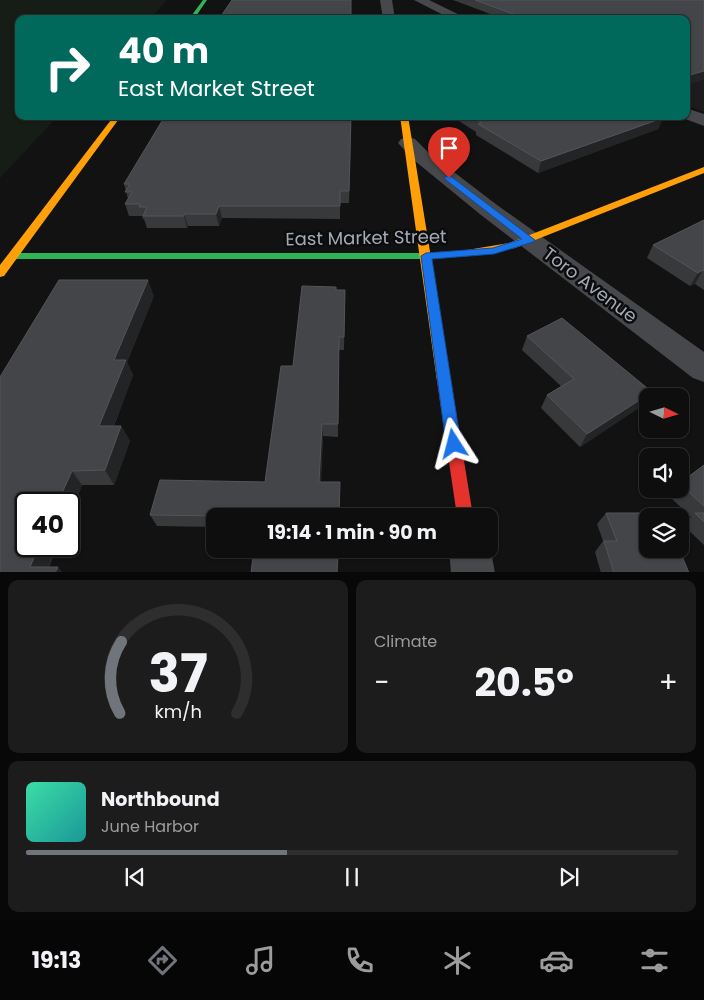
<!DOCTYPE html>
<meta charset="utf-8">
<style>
:root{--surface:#0e0e0e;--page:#1c1c1c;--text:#f1f3f6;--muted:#9b9c9e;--line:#2e2e2e;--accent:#70757b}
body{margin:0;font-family:Poppins,sans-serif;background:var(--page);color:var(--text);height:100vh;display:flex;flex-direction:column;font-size:19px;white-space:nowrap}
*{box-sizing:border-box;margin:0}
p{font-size:16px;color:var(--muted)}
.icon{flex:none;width:28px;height:28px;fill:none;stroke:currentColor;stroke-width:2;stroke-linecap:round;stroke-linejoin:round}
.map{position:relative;height:572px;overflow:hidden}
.side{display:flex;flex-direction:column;gap:8px;padding:8px;background:#080808;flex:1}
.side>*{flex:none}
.guide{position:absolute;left:15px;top:15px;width:675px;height:105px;border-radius:10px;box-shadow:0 1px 4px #0004,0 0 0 1px var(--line);background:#00695c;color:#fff;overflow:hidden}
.needle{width:32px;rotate:95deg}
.tools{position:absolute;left:639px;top:388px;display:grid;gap:10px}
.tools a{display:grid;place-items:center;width:50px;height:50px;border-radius:10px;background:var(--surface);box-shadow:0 1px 4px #0004,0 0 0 1px var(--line);font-size:25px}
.speed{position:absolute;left:15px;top:492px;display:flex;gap:10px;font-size:25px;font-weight:700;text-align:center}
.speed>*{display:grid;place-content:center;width:65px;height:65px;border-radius:50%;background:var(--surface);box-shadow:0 1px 4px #0004,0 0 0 1px var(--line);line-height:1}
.speed .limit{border:2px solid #111;border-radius:8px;background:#fff;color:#111}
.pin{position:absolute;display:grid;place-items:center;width:42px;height:42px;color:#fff;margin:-51px -21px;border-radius:50% 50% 50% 0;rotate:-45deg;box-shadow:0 0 5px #0007}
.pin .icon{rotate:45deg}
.me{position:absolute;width:55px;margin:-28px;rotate:351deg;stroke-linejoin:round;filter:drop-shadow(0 0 4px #0008)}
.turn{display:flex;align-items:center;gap:18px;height:105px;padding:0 20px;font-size:22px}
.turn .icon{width:65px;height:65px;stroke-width:2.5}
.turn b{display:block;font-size:35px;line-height:42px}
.big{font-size:38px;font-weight:700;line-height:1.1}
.side .tile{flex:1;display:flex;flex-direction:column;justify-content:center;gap:8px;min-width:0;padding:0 18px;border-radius:10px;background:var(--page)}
.side .dial{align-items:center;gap:0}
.dial svg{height:130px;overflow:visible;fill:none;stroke:var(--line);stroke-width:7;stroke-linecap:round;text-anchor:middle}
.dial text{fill:var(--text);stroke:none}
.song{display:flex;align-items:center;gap:15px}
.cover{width:60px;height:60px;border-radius:8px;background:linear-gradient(135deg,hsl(160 70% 55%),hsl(180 70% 35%))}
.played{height:5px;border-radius:2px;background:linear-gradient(90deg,var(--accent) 40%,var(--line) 40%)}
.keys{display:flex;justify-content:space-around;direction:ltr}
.heat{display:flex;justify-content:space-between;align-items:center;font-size:28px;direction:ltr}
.side .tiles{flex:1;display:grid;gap:8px;grid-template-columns:1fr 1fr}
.tile:last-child{grid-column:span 2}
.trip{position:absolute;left:206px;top:508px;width:292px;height:50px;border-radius:10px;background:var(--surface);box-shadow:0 1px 4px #0004,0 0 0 1px var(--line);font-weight:700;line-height:50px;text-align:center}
.dock{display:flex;height:80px;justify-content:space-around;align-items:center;background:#060606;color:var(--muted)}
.dock .icon{width:35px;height:35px}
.dock .on{color:var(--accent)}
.dock b{font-size:22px;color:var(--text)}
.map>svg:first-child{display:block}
</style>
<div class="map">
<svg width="704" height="573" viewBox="0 0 704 573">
<rect width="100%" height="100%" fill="#121212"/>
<path fill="#1c1c1f" d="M 704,57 L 704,112 L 686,105 L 686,63 Z"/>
<path fill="#161c16" d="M 0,0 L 167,0 L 150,19 L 19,19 L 19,116 L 58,116 L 0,178 Z"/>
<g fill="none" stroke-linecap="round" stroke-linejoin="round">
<g fill="#46484b" fill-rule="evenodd">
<path d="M 380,0 L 392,0 L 395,19 L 383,19 Z"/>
<path d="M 414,0 L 429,0 L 468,19 L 451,19 Z"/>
<path d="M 686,108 L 704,114 L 704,126 L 680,117 L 686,116 Z"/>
<path d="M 408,137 L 415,139 L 429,153 L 497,205 L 704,352 L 704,382 L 693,378 L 481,215 L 415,161 L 398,143 L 401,139 Z"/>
<path d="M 490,546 L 495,573 L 451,573 L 449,549 L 490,549 Z"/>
</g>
<g fill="#30b455" fill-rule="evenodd">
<path d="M 203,0 L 207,0 L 194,19 L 189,19 Z"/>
<path d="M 461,251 L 466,254 L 465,256 L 426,259 L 13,259 L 8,256 L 13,253 L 426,253 Z"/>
</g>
<g fill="#ff9f0a" fill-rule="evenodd">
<path d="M 114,116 L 121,116 L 4,276 L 0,277 L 0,265 Z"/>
<path d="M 400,116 L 408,116 L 451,381 L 449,385 L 444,386 L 439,385 L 437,381 Z"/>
<path d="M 704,167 L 704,173 L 515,248 L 461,257 L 456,254 L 461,251 L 509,243 Z"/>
</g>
<path fill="#e5322d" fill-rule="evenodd" d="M 444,376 L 449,377 L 451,381 L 473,516 L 457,516 L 437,381 L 439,377 Z"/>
</g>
<g fill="#37393b">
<path d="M 453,0 L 704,0 L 704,79 L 686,85 L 686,19 L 501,18 Z"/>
<path d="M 351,116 L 349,203 L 340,203 L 340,219 L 222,218 L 219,226 L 188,226 L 187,228 L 147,228 L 144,219 L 143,219 L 142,216 L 129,216 L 125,204 L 128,199 L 124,184 Z"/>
<path d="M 457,116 L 658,116 L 663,118 L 658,129 L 538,173 L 476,135 L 476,132 L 456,119 Z"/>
<path d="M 704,220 L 704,290 L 695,284 L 690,286 L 647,258 L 653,245 Z"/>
<path d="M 336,290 L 345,290 L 344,350 L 339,350 L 338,437 L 323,436 L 321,482 L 340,494 L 340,516 L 215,516 L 215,527 L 157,526 L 150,515 L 265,482 L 293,366 Z"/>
<path d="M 154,296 L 127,362 L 133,375 L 114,426 L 121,426 L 130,441 L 114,485 L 82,485 L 49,567 L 0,573 Z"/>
<path d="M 527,336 L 643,405 L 580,447 L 541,408 L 547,395 L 561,386 L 522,350 Z"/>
<path d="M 704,465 L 704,545 L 683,525 L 691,517 L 669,496 L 675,489 L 680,489 L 680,483 Z"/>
<path d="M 606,513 L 689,573 L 601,573 L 595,552 L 603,541 L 597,524 Z"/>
</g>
<g fill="#232425">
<path d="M 704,71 L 704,79 L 686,85 L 686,76 Z"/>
<path d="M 351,116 L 350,183 L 349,203 L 349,191 Z"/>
<path d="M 663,118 L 658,129 L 538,173 L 541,161 Z"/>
<path d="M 219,206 L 222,218 L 219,226 L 216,214 Z"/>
<path d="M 184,214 L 188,226 L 187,228 L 184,216 Z"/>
<path d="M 703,270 L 695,284 L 690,286 L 698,273 Z"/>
<path d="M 148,280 L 154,296 L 127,362 L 133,375 L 108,441 L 99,426 L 114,360 Z"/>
<path d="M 652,392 L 649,396 L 648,396 L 648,398 L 643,405 L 580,447 L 587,434 Z"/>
<path d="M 322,424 L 323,436 L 320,494 L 319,482 Z"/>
<path d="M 121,426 L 130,441 L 114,485 L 105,470 Z"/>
<path d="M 72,471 L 82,485 L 69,518 L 69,504 L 57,504 Z"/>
<path d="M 340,482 L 340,516 L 339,516 Z"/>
<path d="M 39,546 L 57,546 L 46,573 L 30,567 Z"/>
<path d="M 338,549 L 339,549 L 338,573 L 337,573 Z"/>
<path d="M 58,567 L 63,573 L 55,573 Z"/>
</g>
<g fill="#434548" stroke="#525559">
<path d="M 232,0 L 351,0 L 351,19 L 219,19 Z"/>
<path d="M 475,0 L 704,0 L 704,71 L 686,76 L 686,19 L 500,19 L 516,15 Z"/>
<path d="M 165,116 L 351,116 L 349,191 L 340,191 L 340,206 L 219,206 L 216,214 L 184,214 L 184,216 L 143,216 L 147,207 L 139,207 L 140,204 L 125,204 L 132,192 L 125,192 L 130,184 L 124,184 Z"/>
<path d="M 471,116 L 658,116 L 663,118 L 541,161 L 478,124 L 482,123 Z"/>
<path d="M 704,220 L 704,271 L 703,270 L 698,273 L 653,245 Z"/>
<path d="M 59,280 L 148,280 L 114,360 L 126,360 L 99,426 L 121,426 L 105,470 L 72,471 L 57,504 L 26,504 L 26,546 L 39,546 L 30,567 L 58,567 L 55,573 L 0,573 L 0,377 Z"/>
<path d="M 302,286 L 336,287 L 336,290 L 345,290 L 344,337 L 339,337 L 338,424 L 322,424 L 319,482 L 340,482 L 339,516 L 223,516 L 150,515 L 160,480 L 265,482 L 281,366 L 293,366 Z"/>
<path d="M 562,318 L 652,392 L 587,434 L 547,395 L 574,379 L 527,336 Z"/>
<path d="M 704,465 L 704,506 L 680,484 L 680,483 Z"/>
<path d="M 606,513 L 664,513 L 665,516 L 648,516 L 648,549 L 679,549 L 689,573 L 614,573 L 604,541 L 617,541 Z"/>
<path d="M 695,513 L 704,513 L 704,522 Z"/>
<path d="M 254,549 L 338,549 L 337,573 L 251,573 Z"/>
</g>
<path fill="#1a73e8" stroke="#114b97" d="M 449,175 L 535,240 L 533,242 L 494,254 L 432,259 L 461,444 L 459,448 L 454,450 L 448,448 L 446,444 L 421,256 L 426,253 L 493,248 L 522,239 L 446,180 L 444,178 Z"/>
<g text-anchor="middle" stroke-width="5" stroke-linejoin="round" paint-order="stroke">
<g font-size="18" fill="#a2aab4" stroke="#0c0c0e">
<text transform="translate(366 238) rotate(-1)" y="6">East Market Street</text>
<text transform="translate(590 285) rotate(37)" y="6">Toro Avenue</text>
</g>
</g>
</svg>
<div class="tools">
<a><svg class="needle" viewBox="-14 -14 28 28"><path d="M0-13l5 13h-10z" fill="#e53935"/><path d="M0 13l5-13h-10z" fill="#9b9c9e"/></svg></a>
<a><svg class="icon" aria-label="sound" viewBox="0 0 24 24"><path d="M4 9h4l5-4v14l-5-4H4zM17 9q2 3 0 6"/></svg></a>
<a><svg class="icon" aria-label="layers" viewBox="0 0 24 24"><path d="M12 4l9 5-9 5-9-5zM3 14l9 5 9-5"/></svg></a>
</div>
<div class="speed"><div class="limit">40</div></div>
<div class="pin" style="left:449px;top:178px;background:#d93025"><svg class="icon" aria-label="arrive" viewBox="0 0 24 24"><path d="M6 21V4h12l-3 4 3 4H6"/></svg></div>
<svg class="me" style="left:454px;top:444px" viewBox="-20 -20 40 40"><path d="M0-17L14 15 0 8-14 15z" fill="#1a73e8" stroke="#fff" stroke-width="4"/></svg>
<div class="trip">19:14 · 1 min · 90 m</div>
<div class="guide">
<div class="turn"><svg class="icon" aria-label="right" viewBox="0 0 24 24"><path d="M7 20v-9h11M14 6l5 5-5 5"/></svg><div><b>40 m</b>East Market Street</div></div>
</div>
</div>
<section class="side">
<div class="tiles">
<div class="tile dial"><svg viewBox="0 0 100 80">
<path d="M14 69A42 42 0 1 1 86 69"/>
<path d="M14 69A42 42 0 0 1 15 25" stroke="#70757b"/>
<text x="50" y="56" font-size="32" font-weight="700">37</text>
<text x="50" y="72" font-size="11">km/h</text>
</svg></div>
<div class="tile"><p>Climate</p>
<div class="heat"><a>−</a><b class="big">20.5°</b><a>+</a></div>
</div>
<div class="tile">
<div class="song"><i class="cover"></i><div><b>Northbound</b><p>June Harbor</p></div></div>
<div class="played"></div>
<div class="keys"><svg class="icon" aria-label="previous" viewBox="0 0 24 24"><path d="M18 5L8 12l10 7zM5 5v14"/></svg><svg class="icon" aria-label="pause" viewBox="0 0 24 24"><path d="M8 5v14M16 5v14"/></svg><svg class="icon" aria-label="next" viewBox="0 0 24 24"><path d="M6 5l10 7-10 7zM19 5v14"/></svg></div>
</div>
</div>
</section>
<nav class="dock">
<b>19:13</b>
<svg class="icon on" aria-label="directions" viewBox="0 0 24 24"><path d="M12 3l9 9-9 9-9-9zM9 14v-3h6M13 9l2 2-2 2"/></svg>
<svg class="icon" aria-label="music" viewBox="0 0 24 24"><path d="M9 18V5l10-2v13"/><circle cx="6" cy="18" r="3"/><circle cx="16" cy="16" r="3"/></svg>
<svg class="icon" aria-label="phone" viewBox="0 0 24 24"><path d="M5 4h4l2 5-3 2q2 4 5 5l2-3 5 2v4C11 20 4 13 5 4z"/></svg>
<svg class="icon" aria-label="climate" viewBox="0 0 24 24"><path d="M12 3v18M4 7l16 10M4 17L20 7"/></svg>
<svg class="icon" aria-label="car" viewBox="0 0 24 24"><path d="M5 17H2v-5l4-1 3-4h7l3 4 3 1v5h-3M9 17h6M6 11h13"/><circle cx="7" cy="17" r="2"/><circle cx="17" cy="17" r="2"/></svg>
<svg class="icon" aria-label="filters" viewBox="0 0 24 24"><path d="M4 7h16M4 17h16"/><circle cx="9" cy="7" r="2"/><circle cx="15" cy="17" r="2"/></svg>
</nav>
